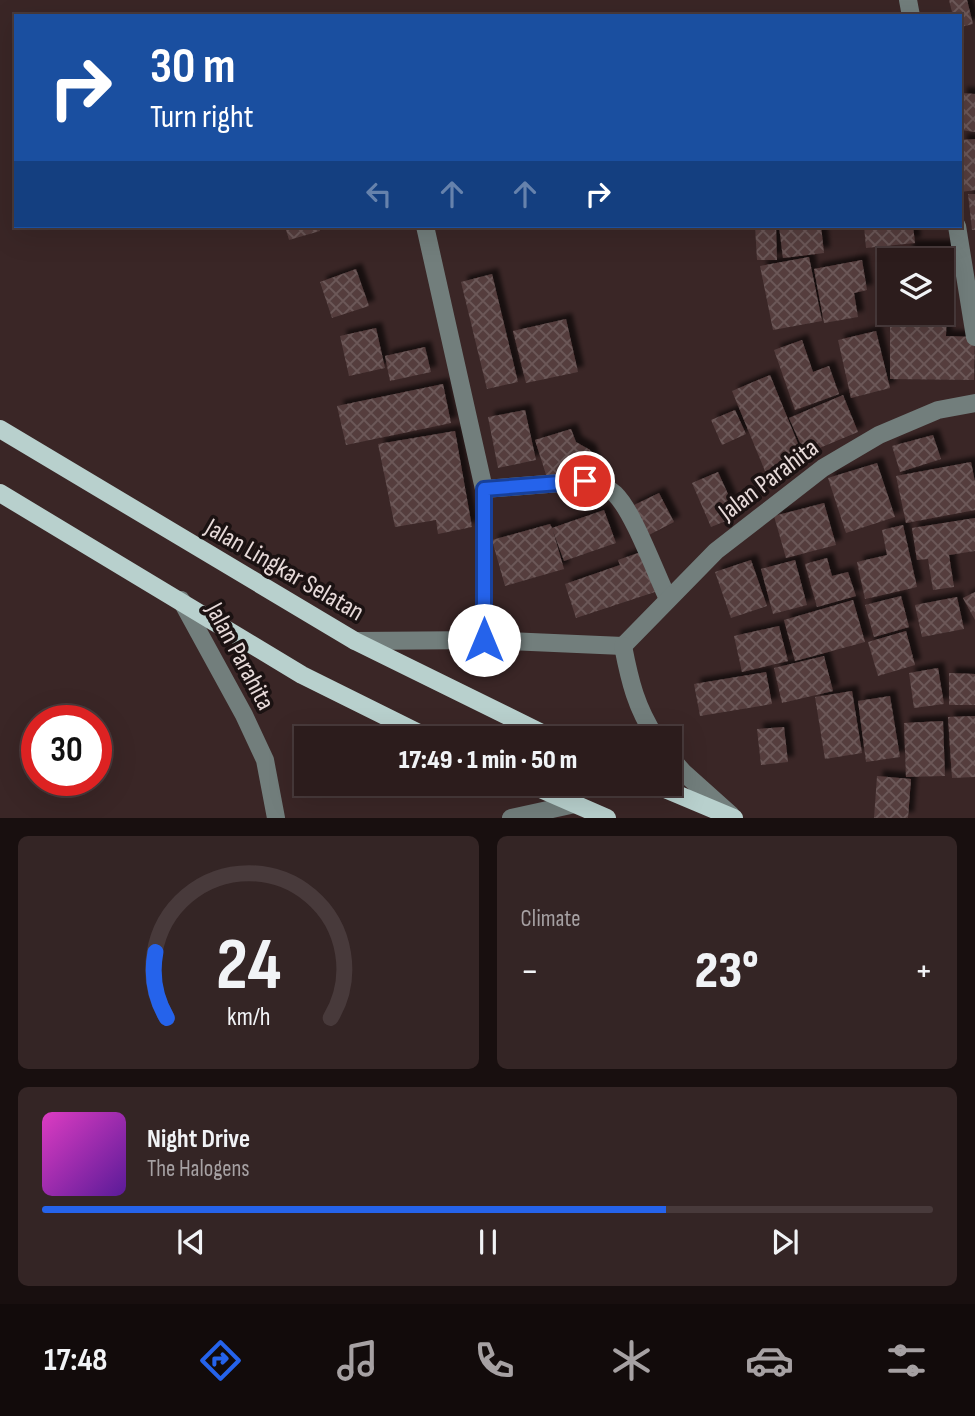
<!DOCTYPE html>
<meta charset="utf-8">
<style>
:root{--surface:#2c1c1c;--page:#342525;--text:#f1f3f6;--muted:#a6a1a3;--line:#483a3b;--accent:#2563eb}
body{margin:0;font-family:"Sofia Sans Condensed",sans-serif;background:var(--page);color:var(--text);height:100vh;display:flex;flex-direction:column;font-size:26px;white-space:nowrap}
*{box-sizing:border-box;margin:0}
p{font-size:23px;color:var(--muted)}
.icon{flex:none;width:38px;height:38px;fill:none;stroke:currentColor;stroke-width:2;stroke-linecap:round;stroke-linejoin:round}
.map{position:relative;height:818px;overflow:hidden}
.panel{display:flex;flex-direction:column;gap:18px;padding:18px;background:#180f0f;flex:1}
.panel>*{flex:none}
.banner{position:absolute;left:14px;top:14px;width:948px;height:214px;border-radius:0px;box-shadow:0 7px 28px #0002,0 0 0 2px var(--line);background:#1a4fa0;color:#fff;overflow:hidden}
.tools{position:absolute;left:877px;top:248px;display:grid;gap:14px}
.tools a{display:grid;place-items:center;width:77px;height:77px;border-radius:0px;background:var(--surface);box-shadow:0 7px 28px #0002,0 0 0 2px var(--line);font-size:35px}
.speed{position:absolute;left:21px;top:705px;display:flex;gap:14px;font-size:35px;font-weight:700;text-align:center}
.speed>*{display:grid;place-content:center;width:91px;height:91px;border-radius:50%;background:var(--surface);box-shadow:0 7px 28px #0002,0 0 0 2px var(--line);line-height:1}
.speed .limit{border:10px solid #d22;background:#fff;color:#111}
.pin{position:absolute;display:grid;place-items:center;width:60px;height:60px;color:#fff;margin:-30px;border:4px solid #fff;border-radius:50%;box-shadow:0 2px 7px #0007}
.me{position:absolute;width:77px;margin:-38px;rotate:0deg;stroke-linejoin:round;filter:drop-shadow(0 0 5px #0008)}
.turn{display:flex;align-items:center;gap:24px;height:147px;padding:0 21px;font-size:32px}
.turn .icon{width:91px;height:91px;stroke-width:2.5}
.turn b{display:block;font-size:49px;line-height:60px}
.lanes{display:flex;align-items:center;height:66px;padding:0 21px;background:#0003;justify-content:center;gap:35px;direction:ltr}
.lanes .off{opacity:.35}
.big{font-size:52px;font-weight:800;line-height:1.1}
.panel .card{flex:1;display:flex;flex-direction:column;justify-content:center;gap:10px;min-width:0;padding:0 24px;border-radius:10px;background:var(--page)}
.panel .dial{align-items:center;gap:0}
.dial svg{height:182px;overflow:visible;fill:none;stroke:var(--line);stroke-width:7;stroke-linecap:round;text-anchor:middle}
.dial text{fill:var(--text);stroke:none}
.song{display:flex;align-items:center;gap:21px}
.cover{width:84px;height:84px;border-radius:10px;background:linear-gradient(135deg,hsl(310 70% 55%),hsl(270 70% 35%))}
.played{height:7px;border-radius:4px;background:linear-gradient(90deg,var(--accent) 70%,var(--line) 70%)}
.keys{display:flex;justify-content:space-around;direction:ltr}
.heat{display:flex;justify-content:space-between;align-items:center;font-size:38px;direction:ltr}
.panel .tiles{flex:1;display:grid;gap:18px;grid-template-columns:1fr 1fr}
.card:last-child{grid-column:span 2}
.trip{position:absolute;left:294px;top:726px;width:388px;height:70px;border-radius:0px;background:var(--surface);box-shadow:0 7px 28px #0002,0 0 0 2px var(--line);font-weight:800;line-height:70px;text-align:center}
.tabs{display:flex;height:112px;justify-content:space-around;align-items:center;background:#120b0b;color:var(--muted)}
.tabs .icon{width:49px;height:49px}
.tabs .selected{color:var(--accent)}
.tabs b{font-size:32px;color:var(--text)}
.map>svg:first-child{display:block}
</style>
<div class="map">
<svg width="975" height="818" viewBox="0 0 975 818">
<defs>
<pattern id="building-cross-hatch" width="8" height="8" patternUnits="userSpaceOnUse" patternTransform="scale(1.75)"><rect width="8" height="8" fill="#543e3e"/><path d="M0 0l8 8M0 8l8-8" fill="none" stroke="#6d5959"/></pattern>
<filter id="shadow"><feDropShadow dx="6" dy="-6" stdDeviation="2" flood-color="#0009"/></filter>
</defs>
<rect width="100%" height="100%" fill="#3a2626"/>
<g fill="url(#building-cross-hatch)" filter="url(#shadow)">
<path d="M 949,0 L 967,0 L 973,24 L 961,27 L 961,16 L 953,16 Z"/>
<path d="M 961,93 L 975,94 L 975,132 L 961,130 Z"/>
<path d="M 975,139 L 975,190 L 961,192 L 961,140 Z"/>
<path d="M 968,194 L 975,194 L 975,230 L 972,230 Z"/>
<path d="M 285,226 L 319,226 L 320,231 L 289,240 Z"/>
<path d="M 755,226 L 776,226 L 777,260 L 757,260 Z"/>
<path d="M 779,226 L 821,226 L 824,253 L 783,258 Z"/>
<path d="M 864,226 L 913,226 L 915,243 L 866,248 Z"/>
<path d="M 907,246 L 955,246 L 955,273 L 942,273 L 942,261 L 907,261 Z"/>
<path d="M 809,257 L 822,321 L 773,330 L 760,266 Z"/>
<path d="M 862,260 L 867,290 L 854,293 L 858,317 L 824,323 L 814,269 Z"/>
<path d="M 356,269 L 369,306 L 332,318 L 320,282 Z"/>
<path d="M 492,274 L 518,382 L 487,389 L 461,282 Z"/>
<path d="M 942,298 L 947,298 L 946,336 L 975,337 L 974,380 L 890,379 L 890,313 L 942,313 Z"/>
<path d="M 566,319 L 578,372 L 526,383 L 513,331 Z"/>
<path d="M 376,328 L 385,368 L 349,376 L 340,336 Z"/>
<path d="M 876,331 L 890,388 L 851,398 L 838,340 Z"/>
<path d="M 802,340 L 813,372 L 829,366 L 839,394 L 795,410 L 774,350 Z"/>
<path d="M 425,347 L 431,372 L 390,381 L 385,356 Z"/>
<path d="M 770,375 L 803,456 L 765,471 L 732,391 Z"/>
<path d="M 443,384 L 451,423 L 346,445 L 337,406 Z"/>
<path d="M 843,395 L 858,432 L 805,454 L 789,418 Z"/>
<path d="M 525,410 L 536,460 L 498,468 L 488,417 Z"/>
<path d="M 735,410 L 746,434 L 722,445 L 711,420 Z"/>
<path d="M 571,429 L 576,442 L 590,450 L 599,477 L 548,481 L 535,440 Z"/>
<path d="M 455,431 L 472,527 L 438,534 L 436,520 L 395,527 L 378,444 Z"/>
<path d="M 933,435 L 941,459 L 900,472 L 892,446 Z"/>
<path d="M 971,462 L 975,482 L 975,510 L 906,523 L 896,476 Z"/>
<path d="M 877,463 L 895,517 L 846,533 L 828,478 Z"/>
<path d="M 718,472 L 738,516 L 711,527 L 692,483 Z"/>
<path d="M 659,493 L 674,522 L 645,537 L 630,507 Z"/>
<path d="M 824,503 L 836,545 L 786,558 L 774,516 Z"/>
<path d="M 604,510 L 616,543 L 564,561 L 553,531 L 564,569 L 505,586 L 492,540 L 550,524 L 552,528 Z"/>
<path d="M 975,518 L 975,551 L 949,555 L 954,587 L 933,590 L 928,559 L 917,560 L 912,528 Z"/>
<path d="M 903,525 L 917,587 L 865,599 L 857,562 L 887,555 L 882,530 Z"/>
<path d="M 641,552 L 655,592 L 576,618 L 565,584 L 620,565 L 618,560 Z"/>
<path d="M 827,558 L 832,576 L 848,572 L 856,596 L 817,607 L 805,564 Z"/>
<path d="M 751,560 L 767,606 L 731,618 L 715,572 Z"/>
<path d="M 795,560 L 807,605 L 773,614 L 761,569 Z"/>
<path d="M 975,592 L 975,620 L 963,598 Z"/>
<path d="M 901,596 L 909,627 L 874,637 L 865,605 Z"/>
<path d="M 957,597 L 964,629 L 922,637 L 915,605 Z"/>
<path d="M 853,600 L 865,642 L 795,661 L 784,620 Z"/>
<path d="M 779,626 L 788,661 L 742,672 L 734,636 Z"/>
<path d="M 906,631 L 915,665 L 878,676 L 868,642 Z"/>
<path d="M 824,656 L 833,691 L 782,703 L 774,668 Z"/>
<path d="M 938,668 L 944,704 L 914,708 L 909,673 Z"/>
<path d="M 766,672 L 772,704 L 700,716 L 694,684 Z"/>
<path d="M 949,673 L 975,674 L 975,705 L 949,705 Z"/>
<path d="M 852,691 L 862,753 L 825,759 L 815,697 Z"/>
<path d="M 890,696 L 900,757 L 866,762 L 858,701 Z"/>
<path d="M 975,716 L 975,777 L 952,778 L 948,717 Z"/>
<path d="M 943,721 L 945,776 L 906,777 L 904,723 Z"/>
<path d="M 784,727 L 788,762 L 761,765 L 757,729 Z"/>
<path d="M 877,776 L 911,779 L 908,818 L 874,818 Z"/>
</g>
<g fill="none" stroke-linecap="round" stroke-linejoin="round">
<g stroke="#727e7c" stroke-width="18">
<path d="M 908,0 L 911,16"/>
<path d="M 425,226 L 484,489"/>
<path d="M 957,226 L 975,337"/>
<path d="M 181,600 L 244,715 L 265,760 L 276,818"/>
<path d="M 484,640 L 484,489 L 585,481 C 597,483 606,486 615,494 C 633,511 656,574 668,599"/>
<path d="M 355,641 L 484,640 L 623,646 L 716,551 L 823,468 L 879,435 L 938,410 L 975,403"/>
<path d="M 623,646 C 630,682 636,707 656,738"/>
<path d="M 670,757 L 683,772 L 731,815"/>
<path d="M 511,818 L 575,804"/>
</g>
<g stroke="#b8d0cd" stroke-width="18">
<path d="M 0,429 L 355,641 L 552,738"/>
<path d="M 0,493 L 302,675 L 429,738"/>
<path d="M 529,784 L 607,818"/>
<path d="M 653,784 L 734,818"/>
</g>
</g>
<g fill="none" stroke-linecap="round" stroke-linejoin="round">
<defs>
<path id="route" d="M 484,640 L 484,489 L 585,481"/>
</defs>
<use href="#route" stroke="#184099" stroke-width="18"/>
<use href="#route" stroke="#2563eb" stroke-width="12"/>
</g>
<g text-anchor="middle" stroke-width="7" stroke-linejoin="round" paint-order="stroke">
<g font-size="26" fill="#e7dad9" stroke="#1b1212">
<text transform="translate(768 479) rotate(-37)" y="9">Jalan Parahita</text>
<text transform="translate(285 569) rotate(30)" y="9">Jalan Lingkar Selatan</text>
<text transform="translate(241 656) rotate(62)" y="9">Jalan Parahita</text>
</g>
</g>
</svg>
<div class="tools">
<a><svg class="icon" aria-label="layers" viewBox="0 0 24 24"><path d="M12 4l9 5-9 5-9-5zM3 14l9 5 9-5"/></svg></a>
</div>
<div class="speed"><div class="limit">30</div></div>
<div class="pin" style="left:585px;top:481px;background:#d93025"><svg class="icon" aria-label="arrive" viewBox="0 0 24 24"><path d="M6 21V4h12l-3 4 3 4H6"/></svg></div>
<svg class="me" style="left:484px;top:640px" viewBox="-20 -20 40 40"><circle r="19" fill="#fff"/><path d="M0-13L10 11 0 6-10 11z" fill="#2563eb"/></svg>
<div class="trip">17:49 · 1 min · 50 m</div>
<div class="banner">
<div class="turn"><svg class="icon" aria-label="right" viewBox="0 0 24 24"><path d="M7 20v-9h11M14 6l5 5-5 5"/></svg><div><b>30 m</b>Turn right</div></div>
<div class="lanes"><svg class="icon off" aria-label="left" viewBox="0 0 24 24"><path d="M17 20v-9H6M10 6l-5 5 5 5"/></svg><svg class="icon off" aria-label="ahead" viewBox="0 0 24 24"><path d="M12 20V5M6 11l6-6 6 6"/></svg><svg class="icon off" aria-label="ahead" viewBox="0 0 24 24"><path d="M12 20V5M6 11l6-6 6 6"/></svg><svg class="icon" aria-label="right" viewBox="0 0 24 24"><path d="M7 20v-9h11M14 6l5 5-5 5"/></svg></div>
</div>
</div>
<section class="panel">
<div class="tiles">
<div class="card dial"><svg viewBox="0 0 100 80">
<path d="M14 69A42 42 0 1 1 86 69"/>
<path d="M14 69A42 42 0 0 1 9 40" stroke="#2563eb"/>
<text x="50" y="56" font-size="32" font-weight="700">24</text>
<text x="50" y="72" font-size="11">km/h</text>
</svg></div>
<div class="card"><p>Climate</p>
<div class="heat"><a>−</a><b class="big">23°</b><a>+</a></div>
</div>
<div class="card">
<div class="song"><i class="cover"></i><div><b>Night Drive</b><p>The Halogens</p></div></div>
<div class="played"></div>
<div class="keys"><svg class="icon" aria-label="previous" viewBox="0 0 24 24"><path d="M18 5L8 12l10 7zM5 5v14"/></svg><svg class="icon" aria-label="pause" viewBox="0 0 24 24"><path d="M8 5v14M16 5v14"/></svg><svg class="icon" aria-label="next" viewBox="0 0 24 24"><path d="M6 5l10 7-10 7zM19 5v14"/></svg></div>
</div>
</div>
</section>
<nav class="tabs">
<b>17:48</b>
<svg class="icon selected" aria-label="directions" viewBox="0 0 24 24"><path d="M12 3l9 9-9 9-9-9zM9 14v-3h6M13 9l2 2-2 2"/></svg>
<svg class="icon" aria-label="music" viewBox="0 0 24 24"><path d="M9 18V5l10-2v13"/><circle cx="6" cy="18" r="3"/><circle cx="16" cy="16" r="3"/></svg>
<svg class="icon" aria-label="phone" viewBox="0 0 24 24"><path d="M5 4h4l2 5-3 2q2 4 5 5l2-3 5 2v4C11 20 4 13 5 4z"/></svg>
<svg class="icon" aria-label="climate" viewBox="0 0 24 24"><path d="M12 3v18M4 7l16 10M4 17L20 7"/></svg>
<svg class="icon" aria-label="car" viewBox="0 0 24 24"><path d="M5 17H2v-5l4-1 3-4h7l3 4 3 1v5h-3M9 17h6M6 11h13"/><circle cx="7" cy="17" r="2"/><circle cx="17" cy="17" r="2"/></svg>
<svg class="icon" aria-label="filters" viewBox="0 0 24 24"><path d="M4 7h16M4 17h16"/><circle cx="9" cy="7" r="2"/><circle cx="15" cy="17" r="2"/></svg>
</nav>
